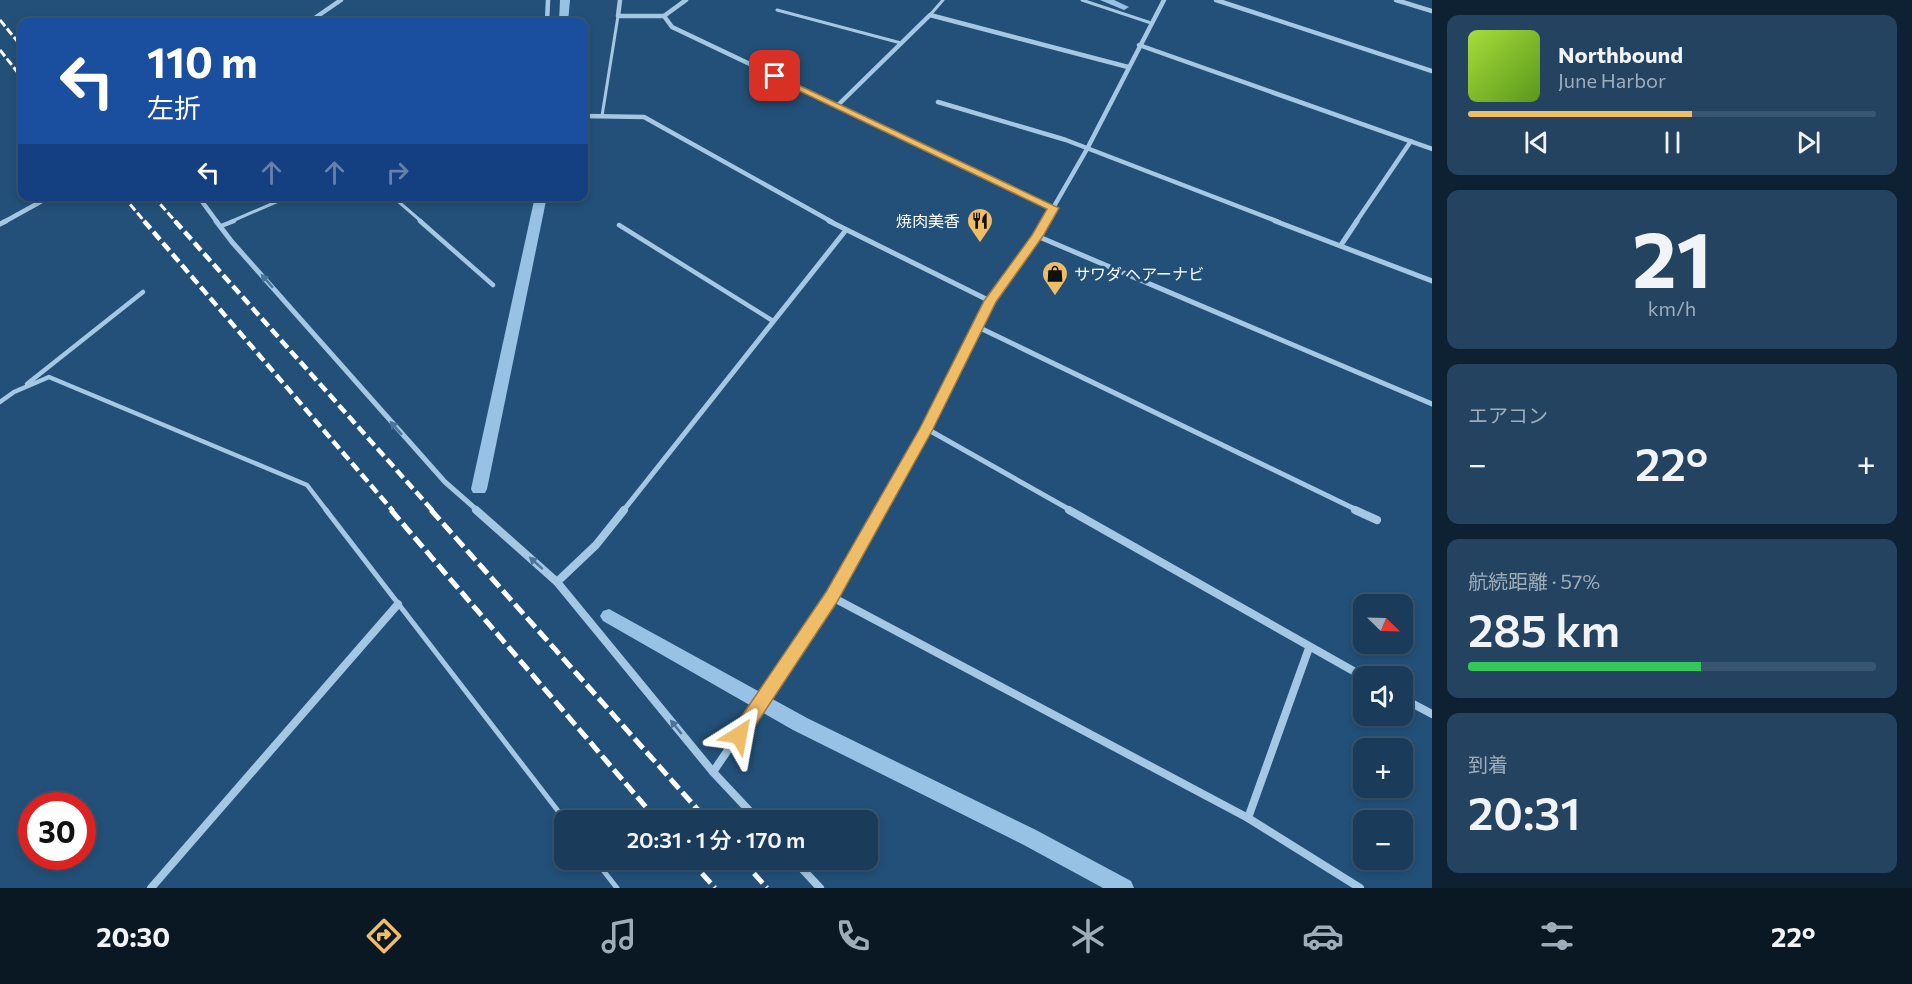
<!DOCTYPE html>
<html lang="ja">
<meta charset="utf-8">
<style>
:root{--surface:#1a3c5a;--page:#234360;--text:#f1f3f6;--muted:#9fadbb;--line:#385670;--accent:#efbc67}
body{margin:0;font-family:Commissioner,"Noto Sans JP",sans-serif;background:var(--page);color:var(--text);height:100vh;display:flex;flex-direction:column;font-size:22px;white-space:nowrap}
*{box-sizing:border-box;margin:0}
p{font-size:20px;color:var(--muted)}
.icon{flex:none;width:33px;height:33px;fill:none;stroke:currentColor;stroke-width:2;stroke-linecap:round;stroke-linejoin:round}
.map{position:relative;flex:1;overflow:hidden}
.sheet{display:flex;flex-direction:column;gap:15px;padding:15px;background:#0e2132;width:480px}
.sheet>*{flex:none}
.top-card{position:absolute;left:18px;top:18px;width:570px;height:183px;border-radius:12px;box-shadow:0 3px 9px #0003,0 0 0 2px var(--line);background:#1a4fa0;color:#fff;overflow:hidden}
.needle{width:39px;rotate:113deg}
.controls{position:absolute;left:1353px;top:594px;display:grid;gap:12px}
.controls a{display:grid;place-items:center;width:60px;height:60px;border-radius:12px;background:var(--surface);box-shadow:0 3px 9px #0003,0 0 0 2px var(--line);font-size:30px}
.speed{position:absolute;left:18px;top:792px;display:flex;gap:12px;font-size:30px;font-weight:700;text-align:center}
.speed>*{display:grid;place-content:center;width:78px;height:78px;border-radius:50%;background:var(--surface);box-shadow:0 3px 9px #0003,0 0 0 2px var(--line);line-height:1}
.speed .limit{border:9px solid #d22;background:#fff;color:#111}
.pin{position:absolute;display:grid;place-items:center;width:51px;height:51px;color:#fff;margin:-26px;border-radius:12px;box-shadow:0 3px 9px #0006}
.me{position:absolute;width:66px;margin:-33px;rotate:34deg;stroke-linejoin:round;filter:drop-shadow(0 0 4px #0008)}
.turn{display:flex;align-items:center;gap:21px;height:126px;padding:0 30px;font-size:27px}
.turn .icon{width:78px;height:78px;stroke-width:2.5}
.turn b{display:block;font-size:42px;line-height:51px}
.lanes{display:flex;align-items:center;height:57px;padding:0 30px;background:#0003;justify-content:center;gap:30px;direction:ltr}
.lanes .off{opacity:.35}
.big{font-size:45px;font-weight:600;line-height:1.1}
.sheet .card{flex:1;display:flex;flex-direction:column;justify-content:center;gap:9px;min-width:0;padding:0 21px;border-radius:12px;background:var(--page)}
.sheet .dial{align-items:center;gap:0}
.dial b{font-size:78px;line-height:1}
.song{display:flex;align-items:center;gap:18px}
.cover{width:72px;height:72px;border-radius:9px;background:linear-gradient(135deg,hsl(80 70% 55%),hsl(90 70% 35%))}
.played{height:6px;border-radius:3px;background:linear-gradient(90deg,var(--accent) 55%,var(--line) 55%)}
.keys{display:flex;justify-content:space-around;direction:ltr}
.heat{display:flex;justify-content:space-between;align-items:center;font-size:33px;direction:ltr}
.charge{height:9px;border-radius:4px;background:linear-gradient(90deg,#34c759 57%,var(--line) 0)}
.trip{position:absolute;left:554px;top:810px;width:324px;height:60px;border-radius:12px;background:var(--surface);box-shadow:0 3px 9px #0003,0 0 0 2px var(--line);font-weight:600;line-height:60px;text-align:center}
.tab-bar{display:flex;height:96px;justify-content:space-around;align-items:center;background:#0a1824;color:var(--muted)}
.tab-bar .icon{width:42px;height:42px}
.tab-bar .on{color:var(--accent)}
.tab-bar b{font-size:27px;color:var(--text)}
main{display:flex;flex:1;min-height:0}
.map>svg:first-child{display:block}
</style>
<main>
<div class="map">
<svg width="1432" height="888" viewBox="0 0 1432 888">
<rect width="100%" height="100%" fill="#235078"/>
<g fill="none" stroke-linecap="round" stroke-linejoin="round">
<g fill="#98c2e5" fill-rule="evenodd">
<path d="M 560,0 L 570,0 L 568,22 L 559,22 Z"/>
<path d="M 1100,0 L 1114,0 L 1129,7 L 1124,10 Z"/>
<path d="M 535,196 L 547,196 L 487,489 L 485,493 L 473,493 L 471,489 Z"/>
<path d="M 609,609 L 807,718 L 1036,830 L 1131,881 L 1134,888 L 1103,888 L 1022,844 L 793,730 L 603,621 L 600,616 L 603,611 Z"/>
</g>
<g stroke="#a4c7e4" stroke-width="3">
<path d="M 1082,0 L 1151,23"/>
<path d="M 777,10 L 901,43"/>
<path d="M 930,15 L 943,0"/>
<path d="M 602,116 L 618,16"/>
<path d="M 392,196 L 422,222"/>
<path d="M 230,222 L 290,196"/>
</g>
<g stroke="#a4c7e4" stroke-width="4.5">
<path d="M 420,221 L 493,285"/>
<path d="M 619,225 L 773,321"/>
<path d="M 221,226 L 234,221"/>
<path d="M 27,384 L 143,292"/>
<path d="M 0,402 L 14,392 L 49,377 L 307,485 L 327,511"/>
</g>
<g stroke="#a4c7e4" stroke-width="5">
<path d="M 326,510 L 565,820"/>
<path d="M 595,860 L 617,888"/>
</g>
<g stroke="#a4c7e4" stroke-width="4.5">
<path d="M 620,0 L 618,16 L 664,16"/>
<path d="M 686,0 L 664,16 L 672,27 L 1053,208"/>
<path d="M 1216,0 L 1432,71"/>
<path d="M 1396,0 L 1432,11"/>
<path d="M 309,22 L 341,0"/>
<path d="M 547,22 L 548,0"/>
<path d="M 1139,45 L 1432,149"/>
<path d="M 938,102 L 1066,140 L 1279,222"/>
<path d="M 837,106 L 930,15 L 1128,67"/>
<path d="M 584,116 L 644,117 L 832,222"/>
<path d="M 198,196 L 217,222"/>
<path d="M 4,222 L 51,196"/>
<path d="M 1045,222 L 1087,149 L 1164,0"/>
<path d="M 1356,222 L 1411,141"/>
</g>
<g stroke="#a4c7e4" stroke-width="5">
<path d="M 216,221 L 232,242 L 445,482 L 478,511"/>
<path d="M 829,221 L 990,301"/>
<path d="M 1275,221 L 1432,281"/>
<path d="M 0,224 L 6,221"/>
<path d="M 1037,236 L 1432,404"/>
<path d="M 1341,245 L 1357,221"/>
<path d="M 978,327 L 1359,511"/>
<path d="M 927,429 L 1072,511"/>
<path d="M 623,511 L 846,230"/>
<path d="M 881,511 L 927,429 L 990,301 L 1046,221"/>
</g>
<g stroke="#a4c7e4" stroke-width="8">
<path d="M 476,510 L 557,582 L 713,772"/>
<path d="M 1069,510 L 1364,677"/>
<path d="M 1355,510 L 1377,520"/>
<path d="M 557,582 L 596,545 L 624,510"/>
<path d="M 832,597 L 1248,818 L 1360,888"/>
<path d="M 1402,698 L 1432,714"/>
<path d="M 1248,818 L 1309,648"/>
<path d="M 758,820 L 713,772 L 832,597 L 881,510"/>
<path d="M 794,860 L 820,888"/>
<path d="M 151,888 L 398,604"/>
</g>
<g stroke="#fff" stroke-width="3" stroke-dasharray="8 3" stroke-linecap="butt">
<path d="M 0,20 L 22,47"/>
<path d="M 0,50 L 22,78"/>
<path d="M 123,196 L 145,222"/>
<path d="M 153,196 L 176,222"/>
</g>
<g stroke="#fff" stroke-width="4.5" stroke-dasharray="10 4.5" stroke-linecap="butt">
<path d="M 144,221 L 393,511"/>
<path d="M 175,221 L 433,511"/>
</g>
<g stroke="#fff" stroke-width="5" stroke-dasharray="13 5" stroke-linecap="butt">
<path d="M 391,510 L 657,820"/>
<path d="M 431,510 L 707,820"/>
<path d="M 690,860 L 715,888"/>
<path d="M 742,860 L 767,888"/>
</g>
</g>
<defs><path id="oneway-solid" d="M-6-.8H1V-3.2L6.5 0L1 3.2V.8H-6Z" transform="scale(1.5)"/></defs>
<g fill="#4a7498">
<use href="#oneway-solid" transform="translate(267 281) rotate(-131)"/>
<use href="#oneway-solid" transform="translate(396 428) rotate(-132)"/>
<use href="#oneway-solid" transform="translate(536 563) rotate(-138)"/>
<use href="#oneway-solid" transform="translate(676 727) rotate(-129)"/>
</g>
<path fill="#efbc67" stroke="#9b7a43" stroke-width="1.5" d="M 775,74 L 1059,208 L 1043,236 L 996,302 L 933,429 L 837,602 L 745,741 L 739,743 L 733,741 L 730,735 L 733,729 L 826,592 L 920,428 L 984,301 L 1032,235 L 1047,209 L 772,78 L 771,76 Z"/>
<defs>
<symbol id="restaurant-pin" viewBox="-11 -11 22 30"><path d="M0 17L-7.5 6A9.5 9.5 0 1 1 7.5 6Z" fill="#efbc67" stroke="#235078"/><path d="M-5-6h1v4h1v-4h1v4h1v-4h1v5L-1.5 .5V6h-2V.5L-5-1ZM5-6V6H3V1.5H1.5Q1.5-4 5-6Z" fill="#111"/></symbol>
<symbol id="shop-pin" viewBox="-11 -11 22 30"><path d="M0 17L-7.5 6A9.5 9.5 0 1 1 7.5 6Z" fill="#efbc67" stroke="#235078"/><path d="M-5-2.5h2.3a2.7 3.5 0 0 1 5.4 0H5L5.5 6h-11ZM-1.5-2.5h3a1.5 2.3 0 0 0-3 0Z" fill="#111"/></symbol>
</defs>
<g fill-rule="evenodd">
<use href="#restaurant-pin" x="965" y="206" width="30" height="40"/>
<use href="#shop-pin" x="1040" y="259" width="30" height="40"/>
</g>
<g text-anchor="middle" stroke-width="6" stroke-linejoin="round" paint-order="stroke">
<g font-size="16" fill="#fff" stroke="#235078" text-anchor="end">
<text x="960" y="227">焼肉美香</text>
<text x="1074" y="280" text-anchor="start">サワダ ヘアーナビ</text>
</g>
</g>
</svg>
<div class="controls">
<a><svg class="needle" viewBox="-14 -14 28 28"><path d="M0-13l5 13h-10z" fill="#e53935"/><path d="M0 13l5-13h-10z" fill="#9fadbb"/></svg></a>
<a><svg class="icon" aria-label="sound" viewBox="0 0 24 24"><path d="M4 9h4l5-4v14l-5-4H4zM17 9q2 3 0 6"/></svg></a>
<a>+</a>
<a>−</a>
</div>
<div class="speed"><div class="limit">30</div></div>
<div class="pin" style="left:775px;top:76px;background:#d93025"><svg class="icon" aria-label="arrive" viewBox="0 0 24 24"><path d="M6 21V4h12l-3 4 3 4H6"/></svg></div>
<svg class="me" style="left:739px;top:735px" viewBox="-20 -20 40 40"><path d="M0-17L14 15 0 8-14 15z" fill="#efbc67" stroke="#fff" stroke-width="4"/></svg>
<div class="trip">20:31 · 1 分 · 170 m</div>
<div class="top-card">
<div class="turn"><svg class="icon" aria-label="left" viewBox="0 0 24 24"><path d="M17 20v-9H6M10 6l-5 5 5 5"/></svg><div><b>110 m</b>左折</div></div>
<div class="lanes"><svg class="icon" aria-label="left" viewBox="0 0 24 24"><path d="M17 20v-9H6M10 6l-5 5 5 5"/></svg><svg class="icon off" aria-label="ahead" viewBox="0 0 24 24"><path d="M12 20V5M6 11l6-6 6 6"/></svg><svg class="icon off" aria-label="ahead" viewBox="0 0 24 24"><path d="M12 20V5M6 11l6-6 6 6"/></svg><svg class="icon off" aria-label="right" viewBox="0 0 24 24"><path d="M7 20v-9h11M14 6l5 5-5 5"/></svg></div>
</div>
</div>
<section class="sheet">
<div class="card">
<div class="song"><i class="cover"></i><div><b>Northbound</b><p>June Harbor</p></div></div>
<div class="played"></div>
<div class="keys"><svg class="icon" aria-label="previous" viewBox="0 0 24 24"><path d="M18 5L8 12l10 7zM5 5v14"/></svg><svg class="icon" aria-label="pause" viewBox="0 0 24 24"><path d="M8 5v14M16 5v14"/></svg><svg class="icon" aria-label="next" viewBox="0 0 24 24"><path d="M6 5l10 7-10 7zM19 5v14"/></svg></div>
</div>
<div class="card dial"><b>21</b><p>km/h</p></div>
<div class="card"><p>エアコン</p>
<div class="heat"><a>−</a><b class="big">22°</b><a>+</a></div>
</div>
<div class="card"><p>航続距離 · 57%</p><b class="big">285 km</b><div class="charge"></div></div>
<div class="card"><p>到着</p><b class="big">20:31</b></div>
</section>
</main>
<nav class="tab-bar">
<b>20:30</b>
<svg class="icon on" aria-label="directions" viewBox="0 0 24 24"><path d="M12 3l9 9-9 9-9-9zM9 14v-3h6M13 9l2 2-2 2"/></svg>
<svg class="icon" aria-label="music" viewBox="0 0 24 24"><path d="M9 18V5l10-2v13"/><circle cx="6" cy="18" r="3"/><circle cx="16" cy="16" r="3"/></svg>
<svg class="icon" aria-label="phone" viewBox="0 0 24 24"><path d="M5 4h4l2 5-3 2q2 4 5 5l2-3 5 2v4C11 20 4 13 5 4z"/></svg>
<svg class="icon" aria-label="climate" viewBox="0 0 24 24"><path d="M12 3v18M4 7l16 10M4 17L20 7"/></svg>
<svg class="icon" aria-label="car" viewBox="0 0 24 24"><path d="M5 17H2v-5l4-1 3-4h7l3 4 3 1v5h-3M9 17h6M6 11h13"/><circle cx="7" cy="17" r="2"/><circle cx="17" cy="17" r="2"/></svg>
<svg class="icon" aria-label="filters" viewBox="0 0 24 24"><path d="M4 7h16M4 17h16"/><circle cx="9" cy="7" r="2"/><circle cx="15" cy="17" r="2"/></svg>
<b>22°</b>
</nav>
